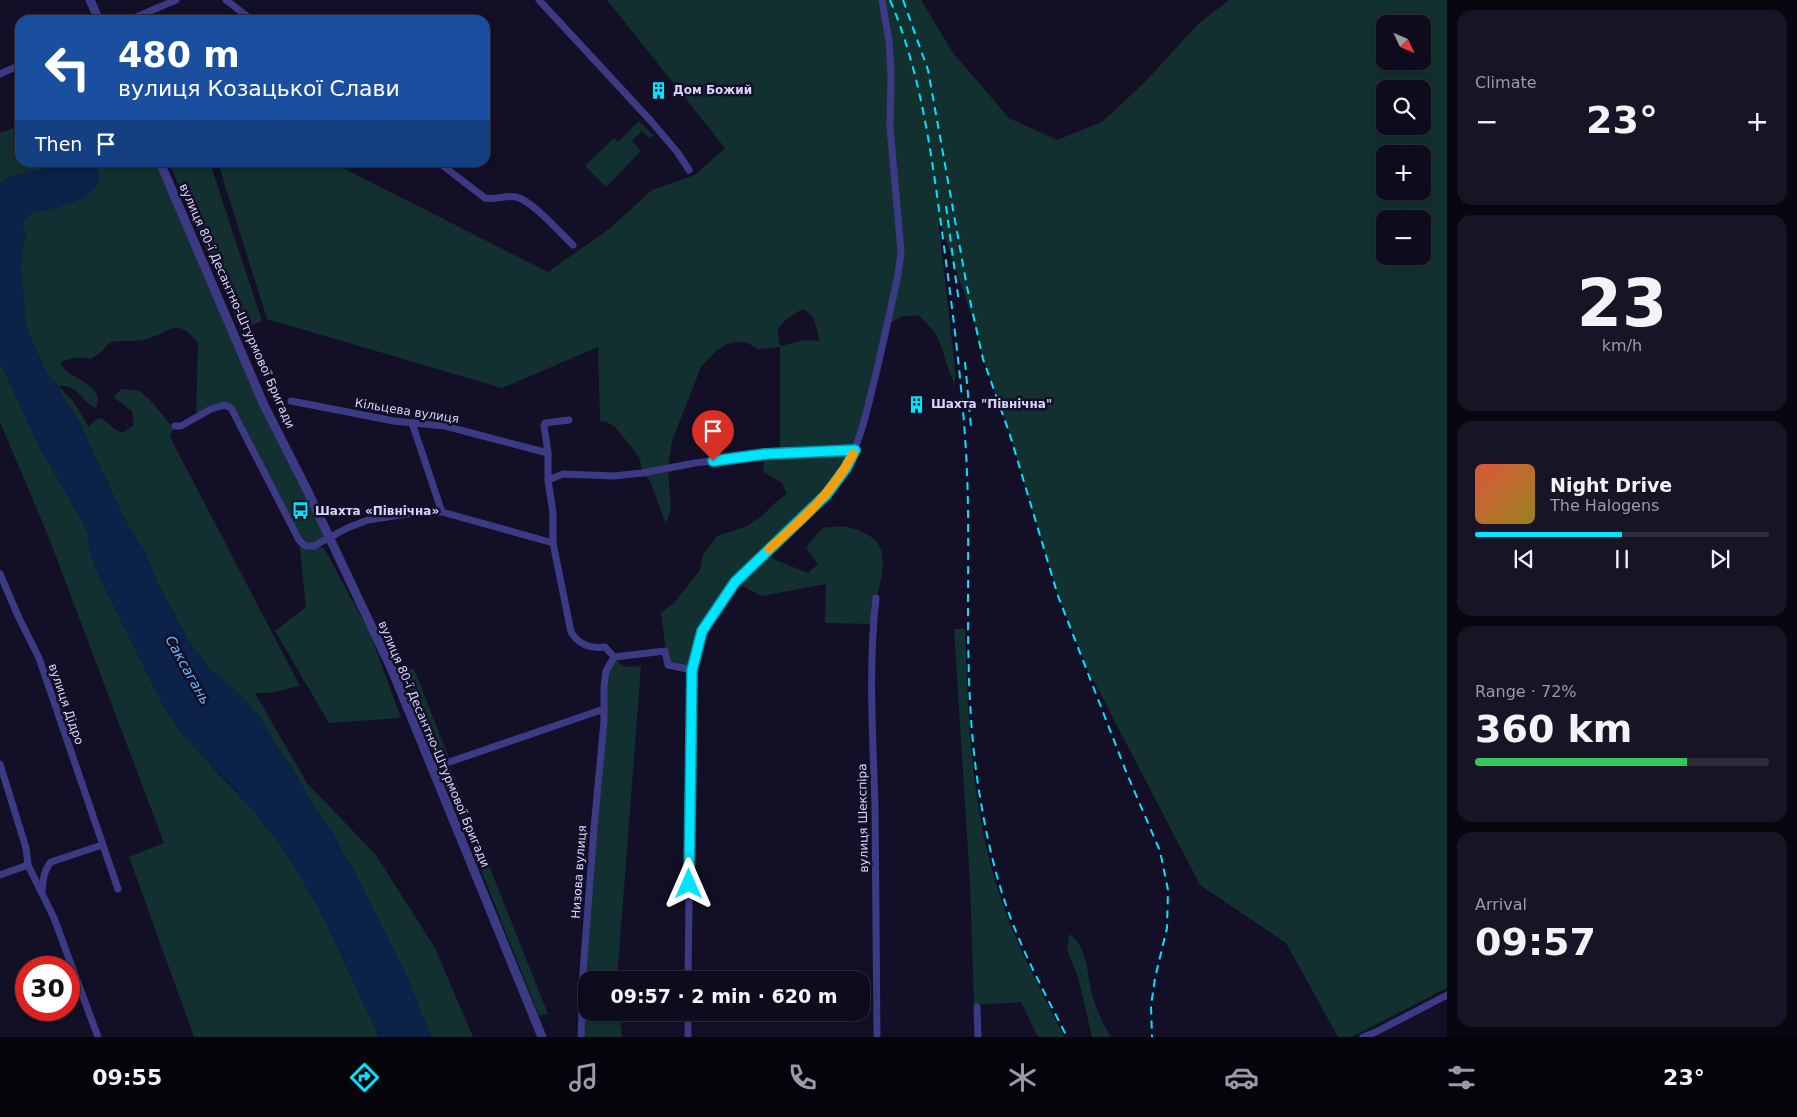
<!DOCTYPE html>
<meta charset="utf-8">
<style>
:root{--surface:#0e0b1c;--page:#171425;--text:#f1f3f6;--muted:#9b9ba3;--line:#2e2b3b;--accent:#00e5ff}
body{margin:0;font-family:"DejaVu Sans",sans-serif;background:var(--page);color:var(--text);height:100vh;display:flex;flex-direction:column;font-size:19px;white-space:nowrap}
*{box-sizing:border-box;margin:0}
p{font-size:16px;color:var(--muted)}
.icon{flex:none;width:28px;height:28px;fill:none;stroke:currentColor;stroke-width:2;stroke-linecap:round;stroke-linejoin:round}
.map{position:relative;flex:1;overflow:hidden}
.side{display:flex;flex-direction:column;gap:10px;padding:10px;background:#08060f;width:350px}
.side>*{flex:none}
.banner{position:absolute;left:15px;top:15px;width:475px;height:152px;border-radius:15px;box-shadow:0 2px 12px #0003,0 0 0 1px var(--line);background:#1a4fa0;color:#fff;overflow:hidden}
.needle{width:32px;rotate:134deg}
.buttons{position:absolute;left:1376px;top:15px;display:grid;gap:10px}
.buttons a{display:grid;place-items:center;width:55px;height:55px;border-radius:10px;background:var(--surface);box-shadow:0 2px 12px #0003,0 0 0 1px var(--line);font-size:25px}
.speed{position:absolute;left:15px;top:956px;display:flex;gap:10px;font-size:25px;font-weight:700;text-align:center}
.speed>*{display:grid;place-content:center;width:65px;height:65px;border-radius:50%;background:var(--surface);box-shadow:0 2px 12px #0003,0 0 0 1px var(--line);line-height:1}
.speed .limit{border:8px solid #d22;background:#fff;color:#111}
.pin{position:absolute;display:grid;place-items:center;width:42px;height:42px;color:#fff;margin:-51px -21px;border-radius:50% 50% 50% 0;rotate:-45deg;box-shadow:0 0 5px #0007}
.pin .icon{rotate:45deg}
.me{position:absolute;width:55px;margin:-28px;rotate:0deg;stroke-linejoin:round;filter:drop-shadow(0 0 4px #0008)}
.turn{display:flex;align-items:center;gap:18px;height:105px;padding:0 20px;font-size:22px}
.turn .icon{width:65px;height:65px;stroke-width:2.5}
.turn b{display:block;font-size:35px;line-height:42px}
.then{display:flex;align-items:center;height:48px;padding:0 20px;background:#0003;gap:10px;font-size:19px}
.big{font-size:38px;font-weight:800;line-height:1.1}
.side .tile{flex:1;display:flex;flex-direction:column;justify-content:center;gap:8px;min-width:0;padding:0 18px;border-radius:15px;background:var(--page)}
.side .dial{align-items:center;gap:0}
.dial b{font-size:65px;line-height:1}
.song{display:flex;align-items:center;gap:15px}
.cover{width:60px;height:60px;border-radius:8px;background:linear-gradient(135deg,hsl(10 70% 55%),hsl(50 70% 35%))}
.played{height:5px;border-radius:2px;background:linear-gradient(90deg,var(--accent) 50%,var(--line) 50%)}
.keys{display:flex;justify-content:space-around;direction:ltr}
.heat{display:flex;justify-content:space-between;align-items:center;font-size:28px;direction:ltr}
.charge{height:8px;border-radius:4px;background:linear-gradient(90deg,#34c759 72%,var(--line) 0)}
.trip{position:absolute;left:578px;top:971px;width:292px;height:50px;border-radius:15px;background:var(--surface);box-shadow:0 2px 12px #0003,0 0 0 1px var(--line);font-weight:800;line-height:50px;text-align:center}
.tab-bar{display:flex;height:80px;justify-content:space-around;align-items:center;background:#06040b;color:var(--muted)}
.tab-bar .icon{width:35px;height:35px}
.tab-bar .active{color:var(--accent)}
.tab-bar b{font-size:22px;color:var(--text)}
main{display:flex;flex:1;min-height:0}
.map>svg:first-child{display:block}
</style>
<main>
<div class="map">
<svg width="1447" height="1037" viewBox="0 0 1447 1037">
<rect width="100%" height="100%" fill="#130f26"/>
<g fill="#12302f" fill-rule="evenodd">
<path d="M 607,0 L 921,0 L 953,53 L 1009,118 L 1057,140 L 1102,122 L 1144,83 L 1198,24 L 1229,0 L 1447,0 L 1447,988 L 1352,1037 L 1338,1037 L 1286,943 L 1200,885 L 1086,666 L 1058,596 L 1010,435 L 983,359 L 973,319 L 938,218 L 955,369 L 955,385 C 940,355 947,339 918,315 L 901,317 L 890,323 L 860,435 L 833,486 L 763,555 L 808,573 L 818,564 L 806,547 L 822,528 C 839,526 848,525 864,533 C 892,545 882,574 877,597 C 875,606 874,615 873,624 L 825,623 L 826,584 L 762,596 L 735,582 L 702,631 L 692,670 L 668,665 L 661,613 L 674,603 L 700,570 L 703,555 L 717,536 L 745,527 L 761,517 L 777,501 L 787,494 L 782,483 L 763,472 L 765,454 L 780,453 L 780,347 L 758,349 L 746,342 L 736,342 L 727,344 L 716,351 L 701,367 L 672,441 L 668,468 L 671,509 L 666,524 L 650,481 L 642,473 L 640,459 L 634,450 L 615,427 L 607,422 L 600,421 L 598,347 L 502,388 L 267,319 L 218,163 L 333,163 L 548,272 L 609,229 L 652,190 L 695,175 L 725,148 ZM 1385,24 L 1422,24 L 1422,61 L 1385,61 ZM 1385,89 L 1422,89 L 1422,126 L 1385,126 ZM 1385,154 L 1422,154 L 1422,191 L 1385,191 ZM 1385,219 L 1422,219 L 1422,256 L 1385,256 ZM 802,309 C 816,314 816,328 820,341 L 804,340 L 781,346 L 779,344 L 778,329 L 784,321 Z"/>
<path d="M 639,121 L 653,135 L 650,138 L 642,131 L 632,141 L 641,151 L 606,187 L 585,166 L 614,138 L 618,142 Z"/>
<path d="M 20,125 L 20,162 L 58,163 C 40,174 17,171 0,183 L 0,133 Z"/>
<path d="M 96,163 L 160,163 L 233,335 L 330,537 L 315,546 L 324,548 L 370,633 L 401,718 L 329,723 L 275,631 L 306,607 L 299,540 L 235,415 L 225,405 L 196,418 L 198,343 C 175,314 170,334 143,340 C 132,342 121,340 110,342 L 100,353 L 91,359 C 79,357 71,357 60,363 C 68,378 93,381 97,396 C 98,399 97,405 96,408 C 79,401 81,385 59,386 L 73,401 L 89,427 L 95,420 L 102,418 L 113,428 L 122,433 L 134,425 L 132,411 L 113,397 L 122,389 L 138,390 L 150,400 L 171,425 L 175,426 L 170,437 L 300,686 L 268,693 L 255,693 L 307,783 L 376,855 L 435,948 L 473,1037 L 431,1037 L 405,972 L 353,869 L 339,846 L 333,833 L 314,807 L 291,766 L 275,744 L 260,717 L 207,666 L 188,640 L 158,584 L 144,550 L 127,524 L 78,420 L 45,370 L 26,327 L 21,268 L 22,250 L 26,236 L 22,225 L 31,213 L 59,207 L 98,169 Z"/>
<path d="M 169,163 L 210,163 L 262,321 L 241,329 Z"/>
<path d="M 0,362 L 39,446 L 81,519 L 88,534 L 90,553 L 98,573 L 157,694 L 170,716 L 195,748 L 252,809 L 285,851 L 305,883 L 325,920 L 379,1037 L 194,1037 L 129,857 L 164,843 L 49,538 L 0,422 Z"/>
<path d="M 954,629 L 965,629 C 968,721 971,811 1001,899 C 1017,947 1042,992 1064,1037 L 1038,1037 L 1021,1002 L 974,1005 L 970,882 Z"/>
<path d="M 614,657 C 623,669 627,667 641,666 L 617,980 L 586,980 L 586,1012 L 620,1013 L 622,1037 L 581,1037 L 604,686 Z"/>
<path d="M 414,669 L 449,758 L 440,761 L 435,758 L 400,672 Z"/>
<path d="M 450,767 L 548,1014 L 539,1016 L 442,772 L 443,769 Z"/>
<path d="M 1069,934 C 1088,946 1087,974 1092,994 C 1096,1009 1103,1024 1111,1037 L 1092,1037 L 1078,977 L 1067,950 Z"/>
</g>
<path fill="#0c2248" d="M 58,162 L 96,163 C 98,168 100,177 98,182 C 90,203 50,209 31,213 L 22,225 L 26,236 L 22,250 L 21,268 L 26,327 L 45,370 L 58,386 L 68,406 L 78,420 L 127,524 L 144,550 L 158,584 L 188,640 L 207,666 L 241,695 L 260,717 L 275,744 L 291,766 L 314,807 L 333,833 L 339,846 L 353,869 L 405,972 L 431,1037 L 379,1037 L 325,920 L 285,851 L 236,790 L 181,734 L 157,694 L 98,573 L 90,553 L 88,534 L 81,519 L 39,446 L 0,362 L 0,183 L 10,176 L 50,168 Z"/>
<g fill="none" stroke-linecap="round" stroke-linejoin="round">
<g stroke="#3d3a85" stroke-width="7">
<path d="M 226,0 L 252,20"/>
<path d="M 539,0 L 650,120 L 678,153 L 689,170"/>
<path d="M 129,20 L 176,0"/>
<path d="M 0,74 L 20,65"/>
<path d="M 438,162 L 485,198 C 495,200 506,195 516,197 C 533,201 560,233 573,245"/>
<path d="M 291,401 L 394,421 L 445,426 L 548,453"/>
<path d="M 569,420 L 545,423 L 544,426 L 548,453 L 548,480 L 553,513 L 553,543 L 571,632 C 579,645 590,649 605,647 L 614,657 L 665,651 L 668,665 L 692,670"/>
<path d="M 412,423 L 442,512"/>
<path d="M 175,426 L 181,426 L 211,409 L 225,405 L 231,408 L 299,540 C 304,546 306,547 314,546 L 347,528 L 368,520 L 420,512 L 442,512 L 553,543"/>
<path d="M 548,480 L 563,474 L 614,476 L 642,473 L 695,463 L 765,454 L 855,450"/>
<path d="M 0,574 L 19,618 L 39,658 L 118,889"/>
<path d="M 876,598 C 868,667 873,737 875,806 C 876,883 876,960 877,1037"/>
<path d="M 0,764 L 26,848 L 28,865 L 54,918 L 98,1037"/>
<path d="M 432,768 L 604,709"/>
<path d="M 0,875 L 28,865"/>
<path d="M 42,891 C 43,881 44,869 51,862 L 102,845"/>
<path d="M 688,980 L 692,670 C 694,657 696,642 702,630 C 735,564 807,530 845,468 C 860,443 866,414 873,386 C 882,349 890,312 898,275 L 901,252 L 890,127 L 891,74 L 889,41 L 882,0"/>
<path d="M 977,1007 L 978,1037"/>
<path d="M 581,1037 L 583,972 L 594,828 L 604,721 L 604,686 L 606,671 L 614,657"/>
<path d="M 688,1037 L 688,1012"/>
<path d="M 1363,1037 L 1376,1032 L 1447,995"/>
</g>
<g stroke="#3d3a85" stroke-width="9">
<path d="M 90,0 L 99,20"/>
<path d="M 160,162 L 263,403 L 307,490 L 392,670 L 542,1037"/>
</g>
<g stroke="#00e5ff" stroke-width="2" stroke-dasharray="8 6" stroke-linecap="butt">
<path d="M 890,0 C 922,75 932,159 943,239 C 955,329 967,419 968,510 C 969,606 964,702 980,797 C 988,846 1000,896 1020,941 C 1034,974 1051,1005 1067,1037"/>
<path d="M 903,0 L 928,70 L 967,287 L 983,359 L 1010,435 L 1058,596 L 1127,774 L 1160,851 L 1168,890 L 1167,928 L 1155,978 L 1151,1006 L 1152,1037"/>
<path d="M 946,206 L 959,303"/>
<path d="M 965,362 L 971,427"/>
</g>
</g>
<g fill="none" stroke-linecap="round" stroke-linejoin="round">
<defs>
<path id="route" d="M 689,884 L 692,670 L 702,631 L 735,582 L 826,495 L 846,468 L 855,450 L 765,454 L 713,461"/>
</defs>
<use href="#route" stroke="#0095a6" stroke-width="12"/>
<use href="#route" stroke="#00e5ff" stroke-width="9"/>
<path stroke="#f59e0b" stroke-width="9" d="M 769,549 C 802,520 832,493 853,454"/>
</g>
<defs>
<symbol id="building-bare" viewBox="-9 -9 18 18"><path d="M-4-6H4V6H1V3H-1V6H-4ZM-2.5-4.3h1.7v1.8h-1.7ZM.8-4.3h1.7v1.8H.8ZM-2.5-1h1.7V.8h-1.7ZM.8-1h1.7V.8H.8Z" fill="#00e5ff" stroke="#130f26" stroke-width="2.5" paint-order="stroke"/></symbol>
<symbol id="bus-bare" viewBox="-9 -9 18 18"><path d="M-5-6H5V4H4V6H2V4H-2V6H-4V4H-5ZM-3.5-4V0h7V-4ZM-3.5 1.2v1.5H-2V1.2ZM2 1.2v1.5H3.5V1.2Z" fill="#00e5ff" stroke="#130f26" stroke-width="2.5" paint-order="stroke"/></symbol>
</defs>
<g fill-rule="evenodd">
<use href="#building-bare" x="646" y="78" width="25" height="25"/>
<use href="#building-bare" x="904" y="392" width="25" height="25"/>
<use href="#bus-bare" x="288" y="498" width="25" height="25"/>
</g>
<g text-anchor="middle" stroke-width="5" stroke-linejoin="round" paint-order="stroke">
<g font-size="12" font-weight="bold" fill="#d9d4ff" stroke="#130f26" text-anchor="start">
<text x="673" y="94">Дом Божий</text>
<text x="931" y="408">Шахта "Північна"</text>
<text x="315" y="515">Шахта «Північна»</text>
</g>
<g font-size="12" fill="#d9d4ff" stroke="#130f26">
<text transform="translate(237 306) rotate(66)" y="4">вулиця 80-ї Десантно-Штурмової Бригади</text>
<text transform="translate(407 411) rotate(9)" y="4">Кільцева вулиця</text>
<text transform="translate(66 704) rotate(71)" y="4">вулиця Дідро</text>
<text transform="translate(434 744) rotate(67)" y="4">вулиця 80-ї Десантно-Штурмової Бригади</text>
<text transform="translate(863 818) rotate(-91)" y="4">вулиця Шекспіра</text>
<text transform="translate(579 872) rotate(-86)" y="4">Низова вулиця</text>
</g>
<g font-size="14" font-style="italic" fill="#62b6ff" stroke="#130f26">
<text transform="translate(188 670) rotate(61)" y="5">Саксагань</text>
</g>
</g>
</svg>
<div class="buttons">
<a><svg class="needle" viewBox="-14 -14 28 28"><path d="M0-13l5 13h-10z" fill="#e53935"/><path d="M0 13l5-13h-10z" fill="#9b9ba3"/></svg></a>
<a><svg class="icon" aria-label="search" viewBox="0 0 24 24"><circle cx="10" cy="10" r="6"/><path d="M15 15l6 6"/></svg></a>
<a>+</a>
<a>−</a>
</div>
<div class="speed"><div class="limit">30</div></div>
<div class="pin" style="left:713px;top:461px;background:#d93025"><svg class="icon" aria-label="arrive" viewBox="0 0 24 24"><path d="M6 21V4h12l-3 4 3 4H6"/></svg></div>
<svg class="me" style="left:689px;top:884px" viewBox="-20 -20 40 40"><path d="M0-17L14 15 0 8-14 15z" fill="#00e5ff" stroke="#fff" stroke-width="4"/></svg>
<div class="trip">09:57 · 2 min · 620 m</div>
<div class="banner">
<div class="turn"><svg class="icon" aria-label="left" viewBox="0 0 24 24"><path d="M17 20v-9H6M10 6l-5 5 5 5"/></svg><div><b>480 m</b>вулиця Козацької Слави</div></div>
<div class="then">Then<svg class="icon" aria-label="arrive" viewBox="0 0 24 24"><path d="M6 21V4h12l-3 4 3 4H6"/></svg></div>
</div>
</div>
<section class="side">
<div class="tile"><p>Climate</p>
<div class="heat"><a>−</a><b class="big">23°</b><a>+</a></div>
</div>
<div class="tile dial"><b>23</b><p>km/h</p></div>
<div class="tile">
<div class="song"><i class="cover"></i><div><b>Night Drive</b><p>The Halogens</p></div></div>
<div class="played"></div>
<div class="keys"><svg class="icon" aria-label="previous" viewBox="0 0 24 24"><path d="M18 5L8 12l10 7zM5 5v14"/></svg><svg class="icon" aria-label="pause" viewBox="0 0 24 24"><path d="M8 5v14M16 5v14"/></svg><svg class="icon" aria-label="next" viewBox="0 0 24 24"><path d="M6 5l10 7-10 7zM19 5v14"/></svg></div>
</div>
<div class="tile"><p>Range · 72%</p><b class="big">360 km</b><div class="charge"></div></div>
<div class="tile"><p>Arrival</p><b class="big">09:57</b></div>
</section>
</main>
<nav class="tab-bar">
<b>09:55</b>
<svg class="icon active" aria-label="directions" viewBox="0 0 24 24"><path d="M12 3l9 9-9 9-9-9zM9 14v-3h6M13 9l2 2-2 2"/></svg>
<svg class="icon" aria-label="music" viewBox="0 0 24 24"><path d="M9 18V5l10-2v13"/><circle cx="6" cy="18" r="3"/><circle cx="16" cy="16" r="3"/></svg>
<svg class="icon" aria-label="phone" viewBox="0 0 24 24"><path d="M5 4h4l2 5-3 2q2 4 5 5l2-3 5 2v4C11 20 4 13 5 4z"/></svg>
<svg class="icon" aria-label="climate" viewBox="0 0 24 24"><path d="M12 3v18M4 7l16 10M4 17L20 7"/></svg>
<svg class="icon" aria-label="car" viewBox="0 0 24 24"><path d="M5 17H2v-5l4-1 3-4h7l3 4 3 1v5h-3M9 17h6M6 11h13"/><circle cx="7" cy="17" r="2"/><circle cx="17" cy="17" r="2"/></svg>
<svg class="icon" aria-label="filters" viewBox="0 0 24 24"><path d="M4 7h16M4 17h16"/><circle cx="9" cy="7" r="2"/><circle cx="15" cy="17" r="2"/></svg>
<b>23°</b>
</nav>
